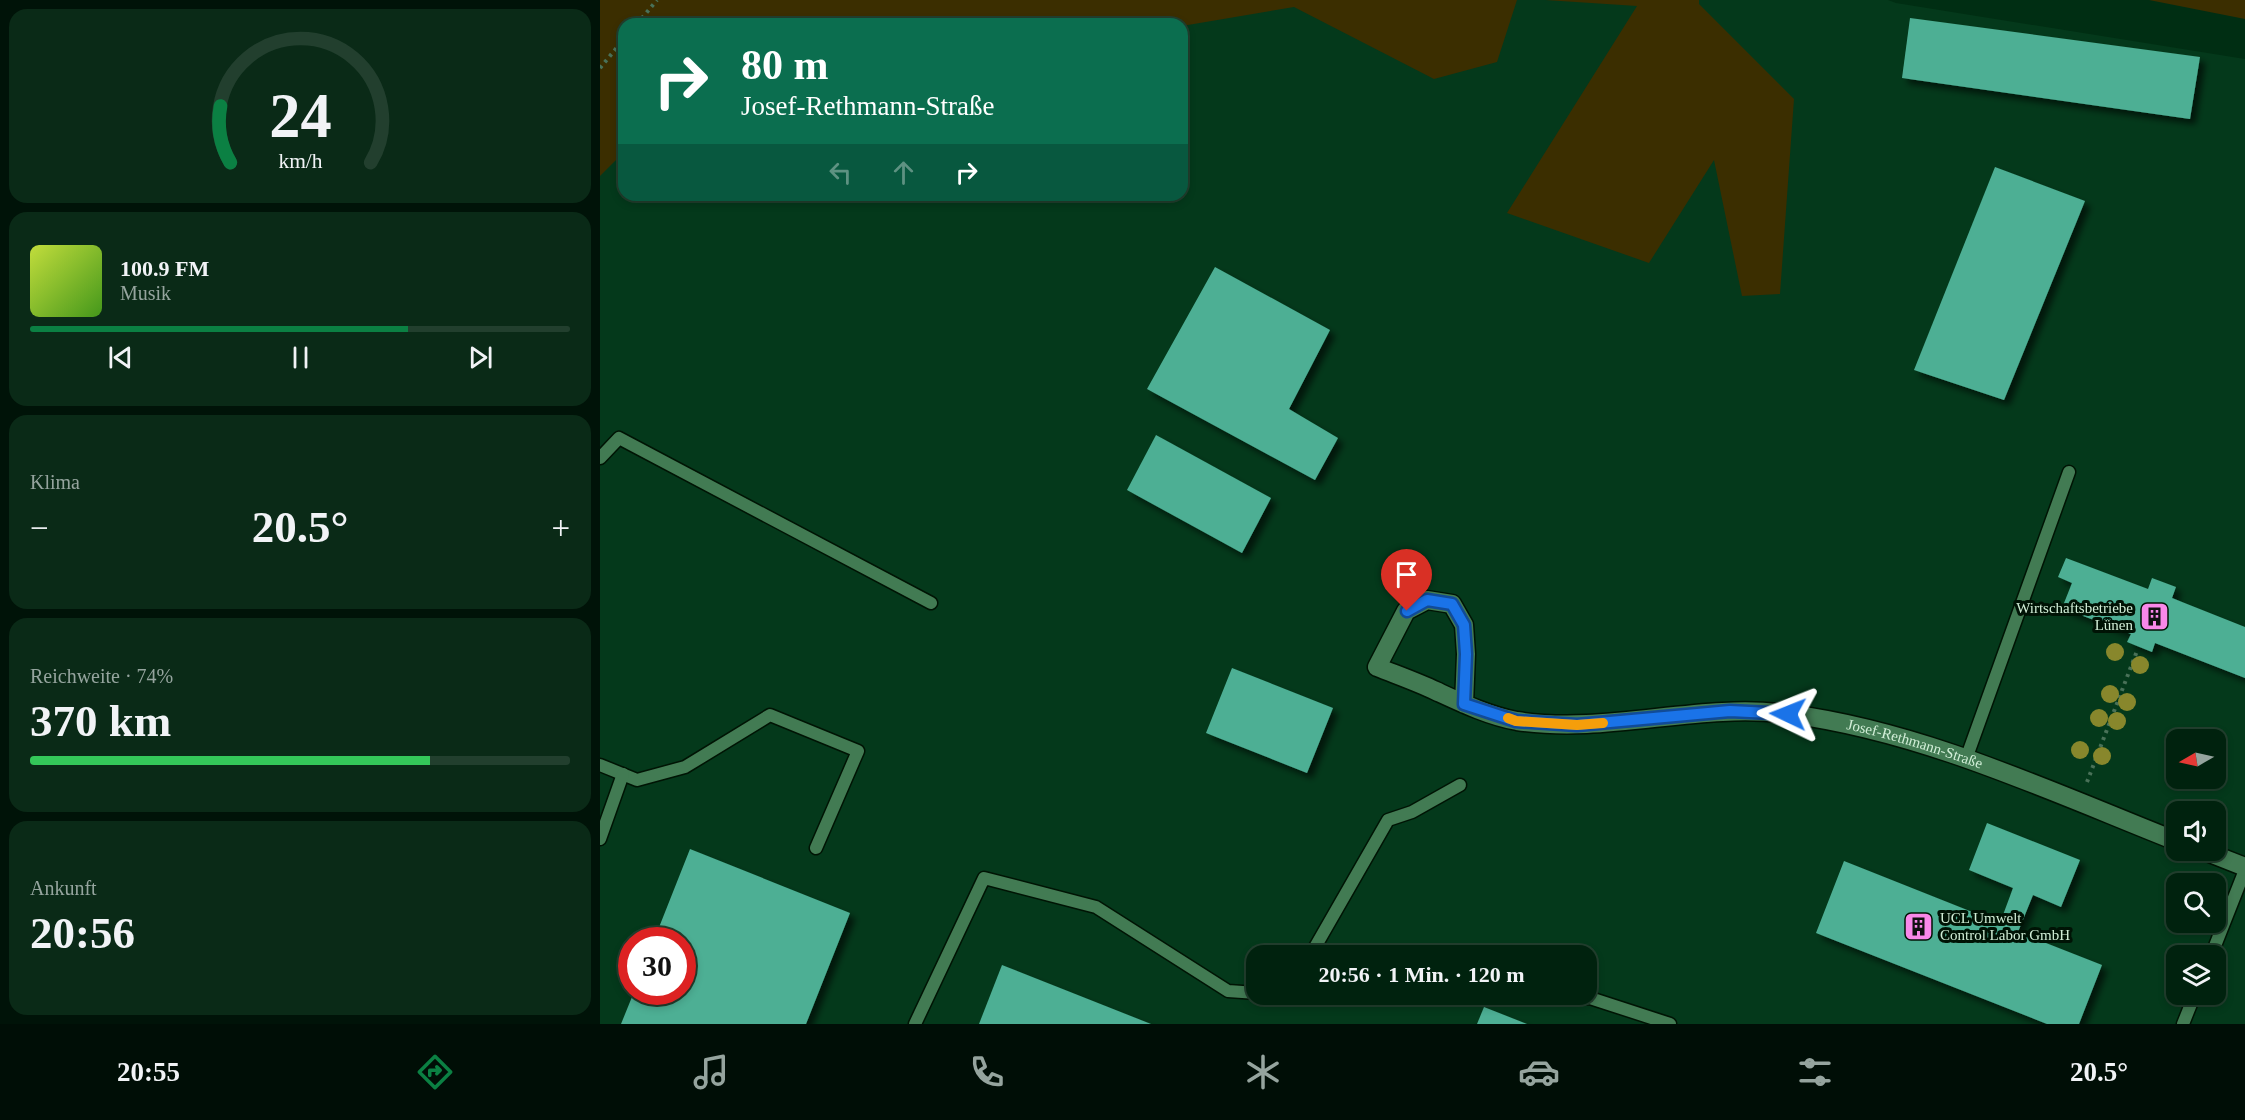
<!DOCTYPE html>
<html lang="de">
<meta charset="utf-8">
<style>
:root{--surface:#00220e;--page:#0a2a17;--text:#f1f3f6;--muted:#95a49e;--line:#223f2e;--accent:#0b8043}
body{margin:0;font-family:"Times New Roman",serif;background:var(--page);color:var(--text);height:100vh;display:flex;flex-direction:column;font-size:22px;white-space:nowrap}
*{box-sizing:border-box;margin:0}
p{font-size:20px;color:var(--muted)}
.icon{flex:none;width:33px;height:33px;fill:none;stroke:currentColor;stroke-width:2;stroke-linecap:round;stroke-linejoin:round}
.map{position:relative;flex:1;overflow:hidden}
.sheet{display:flex;flex-direction:column;gap:9px;padding:9px;background:#001308;width:600px}
.sheet>*{flex:none}
.banner{position:absolute;left:18px;top:18px;width:570px;height:183px;border-radius:18px;box-shadow:0 3px 9px #0003,0 0 0 2px var(--line);background:#0b6e4f;color:#fff;overflow:hidden}
.needle{width:39px;rotate:261deg}
.fabs{position:absolute;left:1566px;top:729px;display:grid;gap:12px}
.fabs a{display:grid;place-items:center;width:60px;height:60px;border-radius:12px;background:var(--surface);box-shadow:0 3px 9px #0003,0 0 0 2px var(--line);font-size:30px}
.speed{position:absolute;left:18px;top:927px;display:flex;gap:12px;font-size:30px;font-weight:700;text-align:center}
.speed>*{display:grid;place-content:center;width:78px;height:78px;border-radius:50%;background:var(--surface);box-shadow:0 3px 9px #0003,0 0 0 2px var(--line);line-height:1}
.speed .limit{border:9px solid #d22;background:#fff;color:#111}
.pin{position:absolute;display:grid;place-items:center;width:51px;height:51px;color:#fff;margin:-62px -26px;border-radius:50% 50% 50% 0;rotate:-45deg;box-shadow:0 0 6px #0007}
.pin .icon{rotate:45deg}
.me{position:absolute;width:66px;margin:-33px;rotate:272deg;stroke-linejoin:round;filter:drop-shadow(0 0 4px #0008)}
.turn{display:flex;align-items:center;gap:21px;height:126px;padding:0 24px;font-size:27px}
.turn .icon{width:78px;height:78px;stroke-width:2.5}
.turn b{display:block;font-size:42px;line-height:51px}
.lanes{display:flex;align-items:center;height:57px;padding:0 24px;background:#0003;justify-content:center;gap:30px;direction:ltr}
.lanes .off{opacity:.35}
.big{font-size:45px;font-weight:600;line-height:1.1}
.sheet .widget{flex:1;display:flex;flex-direction:column;justify-content:center;gap:9px;min-width:0;padding:0 21px;border-radius:18px;background:var(--page)}
.sheet .dial{align-items:center;gap:0}
.dial svg{height:156px;overflow:visible;fill:none;stroke:var(--line);stroke-width:7;stroke-linecap:round;text-anchor:middle}
.dial text{fill:var(--text);stroke:none}
.song{display:flex;align-items:center;gap:18px}
.cover{width:72px;height:72px;border-radius:9px;background:linear-gradient(135deg,hsl(70 70% 55%),hsl(100 70% 35%))}
.played{height:6px;border-radius:3px;background:linear-gradient(90deg,var(--accent) 70%,var(--line) 70%)}
.keys{display:flex;justify-content:space-around;direction:ltr}
.heat{display:flex;justify-content:space-between;align-items:center;font-size:33px;direction:ltr}
.charge{height:9px;border-radius:4px;background:linear-gradient(90deg,#34c759 74%,var(--line) 0)}
.trip{position:absolute;left:646px;top:945px;width:351px;height:60px;border-radius:18px;background:var(--surface);box-shadow:0 3px 9px #0003,0 0 0 2px var(--line);font-weight:600;line-height:60px;text-align:center}
.tabs{display:flex;height:96px;justify-content:space-around;align-items:center;background:#000e06;color:var(--muted)}
.tabs .icon{width:42px;height:42px}
.tabs .current{color:var(--accent)}
.tabs b{font-size:27px;color:var(--text)}
main{display:flex;flex:1;min-height:0}
.map>svg:first-child{display:block}
</style>
<main>
<section class="sheet">
<div class="widget dial"><svg viewBox="0 0 100 80">
<path d="M14 69A42 42 0 1 1 86 69"/>
<path d="M14 69A42 42 0 0 1 9 40" stroke="#0b8043"/>
<text x="50" y="56" font-size="32" font-weight="700">24</text>
<text x="50" y="72" font-size="11">km/h</text>
</svg></div>
<div class="widget">
<div class="song"><i class="cover"></i><div><b>100.9 FM</b><p>Musik</p></div></div>
<div class="played"></div>
<div class="keys"><svg class="icon" aria-label="previous" viewBox="0 0 24 24"><path d="M18 5L8 12l10 7zM5 5v14"/></svg><svg class="icon" aria-label="pause" viewBox="0 0 24 24"><path d="M8 5v14M16 5v14"/></svg><svg class="icon" aria-label="next" viewBox="0 0 24 24"><path d="M6 5l10 7-10 7zM19 5v14"/></svg></div>
</div>
<div class="widget"><p>Klima</p>
<div class="heat"><a>−</a><b class="big">20.5°</b><a>+</a></div>
</div>
<div class="widget"><p>Reichweite · 74%</p><b class="big">370 km</b><div class="charge"></div></div>
<div class="widget"><p>Ankunft</p><b class="big">20:56</b></div>
</section>
<div class="map">
<svg width="1645" height="1024" viewBox="0 0 1645 1024">
<defs>
<filter id="shadow"><feDropShadow dx="5.5" dy="5.5" stdDeviation="3" flood-color="#0009"/></filter>
</defs>
<rect width="100%" height="100%" fill="#002e13"/>
<path fill="#04391b" fill-rule="evenodd" d="M 118,0 L 1288,0 L 1296,3 L 1645,59 L 1645,1024 L 0,1024 L 0,118 L 24,94 L 24,195 L 582,195 L 582,24 ZM 1576,740 L 1616,740 L 1616,778 L 1576,778 ZM 1576,812 L 1616,812 L 1616,850 L 1576,850 ZM 1576,884 L 1616,884 L 1616,922 L 1576,922 ZM 32,940 L 82,940 L 82,992 L 32,992 ZM 657,956 L 987,956 L 987,994 L 657,994 ZM 1576,956 L 1616,956 L 1616,994 L 1576,994 Z"/>
<g fill="#3b2e00">
<path d="M 0,0 L 917,0 L 897,62 L 834,79 L 694,7 L 582,26 L 582,24 L 24,24 L 24,152 L 0,176 Z"/>
<path d="M 945,0 L 1099,0 L 1099,4 L 1194,99 L 1180,294 L 1142,296 L 1114,160 L 1049,263 L 907,213 L 1037,6 Z"/>
<path d="M 1549,0 L 1645,0 L 1645,19 Z"/>
</g>
<g fill="#4eaf94" filter="url(#shadow)">
<path d="M 1310,18 L 1600,57 L 1590,119 L 1302,78 Z"/>
<path d="M 1395,167 L 1485,201 L 1404,400 L 1314,370 Z"/>
<path d="M 615,267 L 730,330 L 689,409 L 738,438 L 715,480 L 547,389 Z"/>
<path d="M 556,435 L 671,498 L 642,553 L 527,490 Z"/>
<path d="M 1466,558 L 1548,589 L 1552,578 L 1576,587 L 1572,598 L 1645,627 L 1645,678 L 1555,643 L 1552,652 L 1527,642 L 1531,634 L 1462,608 L 1472,583 L 1458,577 Z"/>
<path d="M 632,668 L 733,708 L 707,773 L 606,733 Z"/>
<path d="M 1387,823 L 1480,860 L 1461,907 L 1433,895 L 1418,932 L 1502,965 L 1479,1024 L 1447,1024 L 1216,933 L 1244,861 L 1400,923 L 1413,888 L 1369,870 Z"/>
<path d="M 90,849 L 250,913 L 206,1024 L 21,1024 L 34,992 L 82,992 L 82,940 L 54,940 Z"/>
<path d="M 402,965 L 551,1024 L 379,1024 Z"/>
<path d="M 884,1007 L 927,1024 L 877,1024 Z"/>
</g>
<g fill="none" stroke-linecap="round" stroke-linejoin="round">
<defs>
<g id="lane">
<path d="M 0,458 L 19,438 L 331,603"/>
<path d="M 1366,759 L 1469,472"/>
<path d="M 0,765 L 37,780 L 85,767 L 170,715 L 258,751 L 216,848"/>
<path d="M 0,839 L 23,774"/>
<path d="M 710,956 L 788,820 L 812,812 L 860,785"/>
<path d="M 1611,956 L 1645,870"/>
<path d="M 676,994 L 729,999 L 990,998 L 1070,1024"/>
<path d="M 315,1024 L 384,878 L 496,907 L 628,991 L 657,993"/>
<path d="M 1583,1024 L 1595,994"/>
</g>
<g id="street">
<path id="s1" d="M 864,704 L 866,654 L 864,625 L 852,604 L 827,600 L 806,611 L 777,667 C 797,675 817,682 836,691 C 862,703 889,716 917,721 C 1008,735 1098,702 1189,714 C 1322,731 1452,792 1576,841"/>
<path d="M 1602,850 L 1645,867"/>
</g>
</defs>
<use href="#lane" stroke="#001404" stroke-width="15"/>
<use href="#street" stroke="#001404" stroke-width="21"/>
<g stroke="#497158" stroke-width="4" stroke-dasharray="3 4.5" stroke-linecap="butt">
<path d="M 37,24 L 57,0"/>
<path d="M 0,68 L 24,39"/>
<path d="M 1487,782 L 1537,651"/>
</g>
<use href="#lane" stroke="#427b53" stroke-width="12"/>
<use href="#street" stroke="#427b53" stroke-width="18"/>
</g>
<g fill="#88872c">
<circle cx="1515" cy="652" r="9"/>
<circle cx="1540" cy="665" r="9"/>
<circle cx="1510" cy="694" r="9"/>
<circle cx="1527" cy="702" r="9"/>
<circle cx="1499" cy="718" r="9"/>
<circle cx="1517" cy="721" r="9"/>
<circle cx="1480" cy="750" r="9"/>
<circle cx="1502" cy="756" r="9"/>
</g>
<g fill="none" stroke-linecap="round" stroke-linejoin="round">
<defs>
<path id="route" d="M 807,611 L 827,600 L 852,604 L 864,625 L 866,654 L 864,704 L 916,721 L 977,725 L 1130,711 L 1188,714"/>
</defs>
<use href="#route" stroke="#114b97" stroke-width="15"/>
<use href="#route" stroke="#1a73e8" stroke-width="10"/>
<path stroke="#f59e0b" stroke-width="10" d="M 908,718 L 916,721 L 977,725 L 1003,723"/>
</g>
<defs>
<symbol id="building-square" viewBox="-11 -11 22 22"><rect x="-9" y="-9" width="18" height="18" rx="4" fill="#f988e9" stroke="#001305"/><path d="M-4-6H4V6H1V3H-1V6H-4ZM-2.5-4.3h1.7v1.8h-1.7ZM.8-4.3h1.7v1.8H.8ZM-2.5-1h1.7V.8h-1.7ZM.8-1h1.7V.8H.8Z" fill="#111"/></symbol>
</defs>
<g fill-rule="evenodd">
<use href="#building-square" x="1538" y="600" width="33" height="33"/>
<use href="#building-square" x="1302" y="910" width="33" height="33"/>
</g>
<g text-anchor="middle" stroke-width="6" stroke-linejoin="round" paint-order="stroke">
<g font-size="15" fill="#d1eed7" stroke="#001305" text-anchor="end">
<text x="1533" y="613">Wirtschaftsbetriebe<tspan x="1533" dy="17">Lünen</tspan></text>
<text x="1340" y="923" text-anchor="start">UCL Umwelt<tspan x="1340" dy="17">Control Labor GmbH</tspan></text>
</g>
<g font-size="15" fill="#d1eed7" stroke="#001305">
<text dy="5" stroke="none"><textPath href="#s1" startOffset="768">Josef-Rethmann-Straße</textPath></text>
</g>
</g>
</svg>
<div class="fabs">
<a><svg class="needle" viewBox="-14 -14 28 28"><path d="M0-13l5 13h-10z" fill="#e53935"/><path d="M0 13l5-13h-10z" fill="#95a49e"/></svg></a>
<a><svg class="icon" aria-label="sound" viewBox="0 0 24 24"><path d="M4 9h4l5-4v14l-5-4H4zM17 9q2 3 0 6"/></svg></a>
<a><svg class="icon" aria-label="search" viewBox="0 0 24 24"><circle cx="10" cy="10" r="6"/><path d="M15 15l6 6"/></svg></a>
<a><svg class="icon" aria-label="layers" viewBox="0 0 24 24"><path d="M12 4l9 5-9 5-9-5zM3 14l9 5 9-5"/></svg></a>
</div>
<div class="speed"><div class="limit">30</div></div>
<div class="pin" style="left:807px;top:611px;background:#d93025"><svg class="icon" aria-label="arrive" viewBox="0 0 24 24"><path d="M6 21V4h12l-3 4 3 4H6"/></svg></div>
<svg class="me" style="left:1188px;top:714px" viewBox="-20 -20 40 40"><path d="M0-17L14 15 0 8-14 15z" fill="#1a73e8" stroke="#fff" stroke-width="4"/></svg>
<div class="trip">20:56 · 1 Min. · 120 m</div>
<div class="banner">
<div class="turn"><svg class="icon" aria-label="right" viewBox="0 0 24 24"><path d="M7 20v-9h11M14 6l5 5-5 5"/></svg><div><b>80 m</b>Josef-Rethmann-Straße</div></div>
<div class="lanes"><svg class="icon off" aria-label="left" viewBox="0 0 24 24"><path d="M17 20v-9H6M10 6l-5 5 5 5"/></svg><svg class="icon off" aria-label="ahead" viewBox="0 0 24 24"><path d="M12 20V5M6 11l6-6 6 6"/></svg><svg class="icon" aria-label="right" viewBox="0 0 24 24"><path d="M7 20v-9h11M14 6l5 5-5 5"/></svg></div>
</div>
</div>
</main>
<nav class="tabs">
<b>20:55</b>
<svg class="icon current" aria-label="directions" viewBox="0 0 24 24"><path d="M12 3l9 9-9 9-9-9zM9 14v-3h6M13 9l2 2-2 2"/></svg>
<svg class="icon" aria-label="music" viewBox="0 0 24 24"><path d="M9 18V5l10-2v13"/><circle cx="6" cy="18" r="3"/><circle cx="16" cy="16" r="3"/></svg>
<svg class="icon" aria-label="phone" viewBox="0 0 24 24"><path d="M5 4h4l2 5-3 2q2 4 5 5l2-3 5 2v4C11 20 4 13 5 4z"/></svg>
<svg class="icon" aria-label="climate" viewBox="0 0 24 24"><path d="M12 3v18M4 7l16 10M4 17L20 7"/></svg>
<svg class="icon" aria-label="car" viewBox="0 0 24 24"><path d="M5 17H2v-5l4-1 3-4h7l3 4 3 1v5h-3M9 17h6M6 11h13"/><circle cx="7" cy="17" r="2"/><circle cx="17" cy="17" r="2"/></svg>
<svg class="icon" aria-label="filters" viewBox="0 0 24 24"><path d="M4 7h16M4 17h16"/><circle cx="9" cy="7" r="2"/><circle cx="15" cy="17" r="2"/></svg>
<b>20.5°</b>
</nav>
